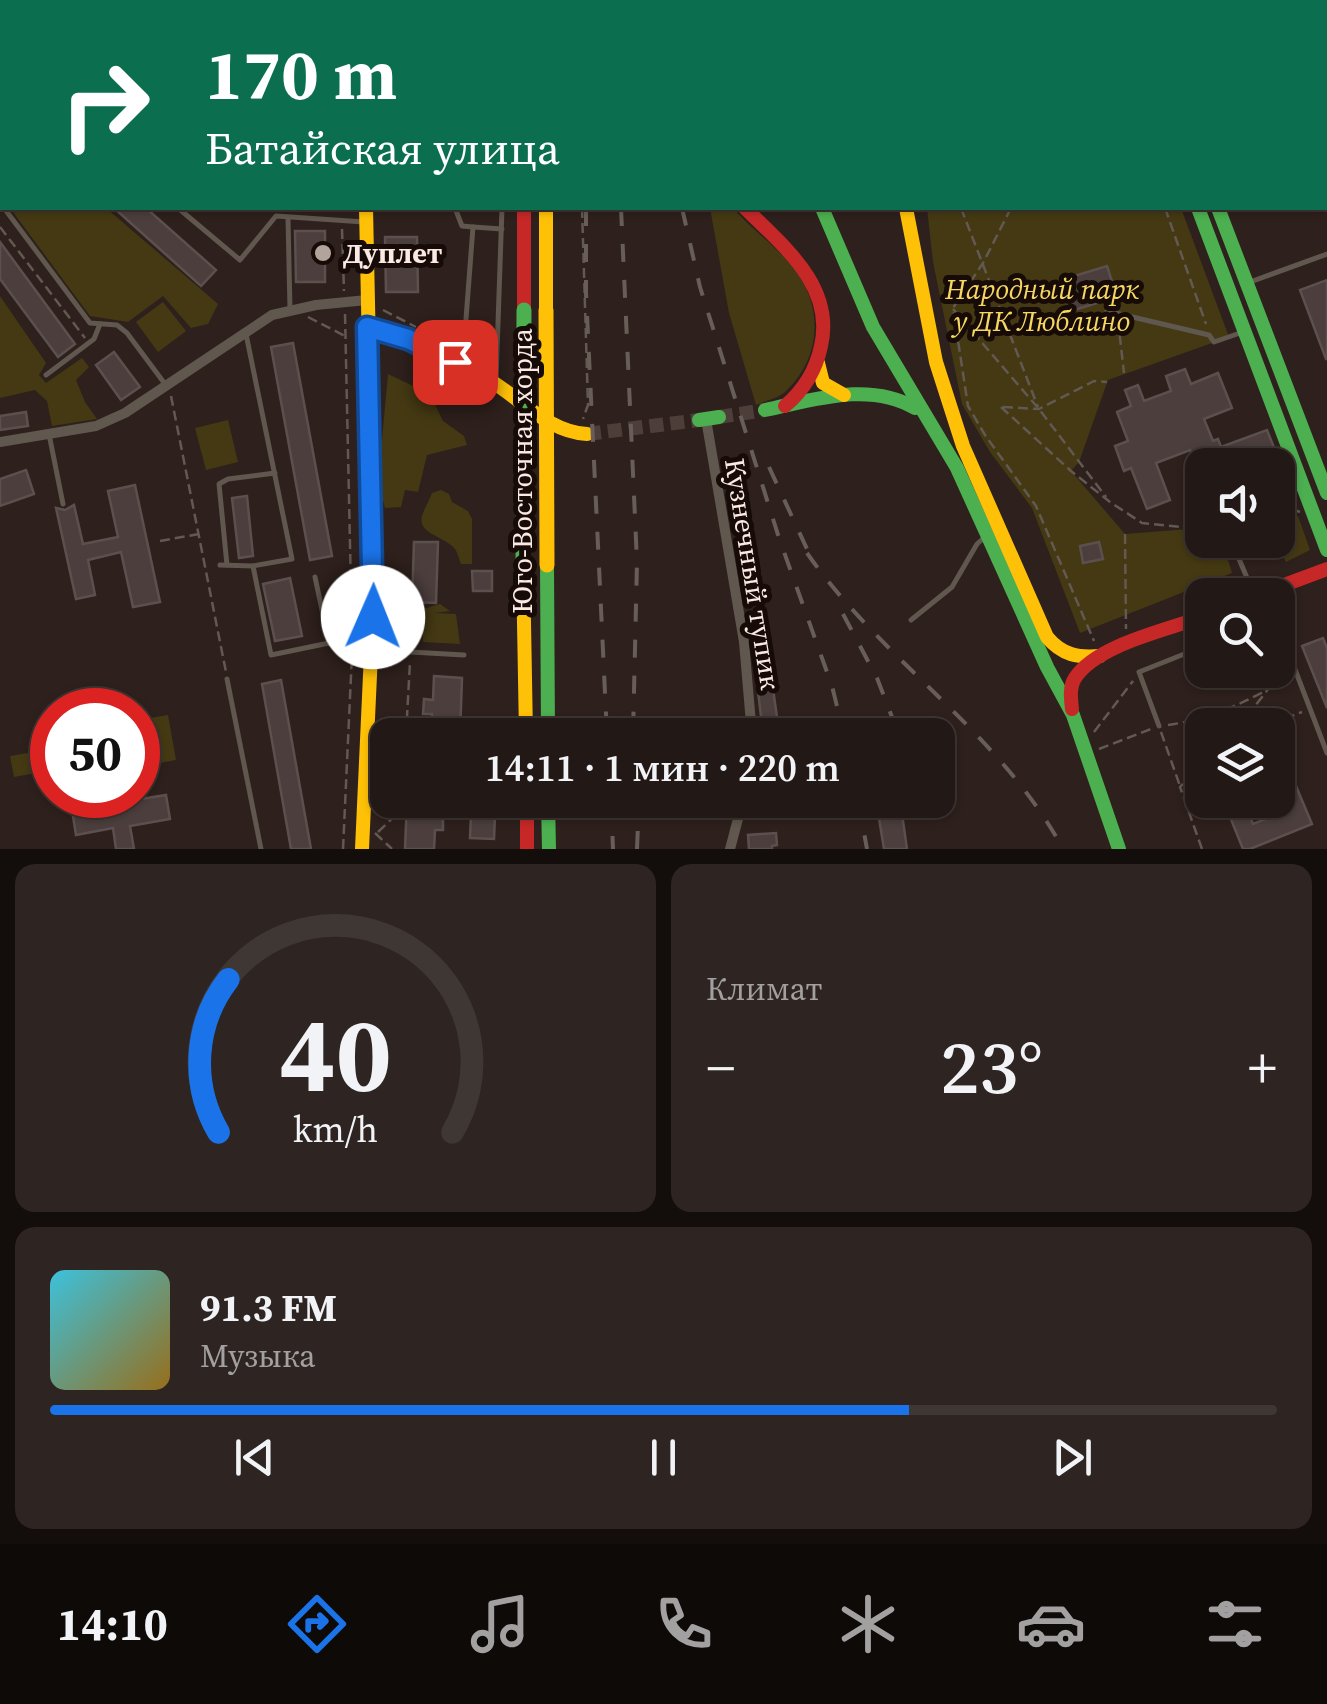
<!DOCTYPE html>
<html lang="ru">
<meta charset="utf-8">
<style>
:root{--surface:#221815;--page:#2e2522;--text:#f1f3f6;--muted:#a2a0a0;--line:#3f3734;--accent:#1a73e8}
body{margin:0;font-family:"Source Serif 4",serif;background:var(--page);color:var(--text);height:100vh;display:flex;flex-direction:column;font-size:38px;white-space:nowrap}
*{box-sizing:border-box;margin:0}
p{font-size:32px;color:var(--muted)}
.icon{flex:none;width:55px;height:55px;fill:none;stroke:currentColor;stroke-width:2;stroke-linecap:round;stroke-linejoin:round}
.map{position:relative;height:849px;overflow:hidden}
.drawer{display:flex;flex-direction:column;gap:15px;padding:15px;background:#130d0c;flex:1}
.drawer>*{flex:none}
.guide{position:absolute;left:0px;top:0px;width:1328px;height:210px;box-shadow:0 2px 8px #0004,0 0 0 2px var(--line);background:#0b6e4f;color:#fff;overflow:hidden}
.tools{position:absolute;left:1185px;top:448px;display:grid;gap:20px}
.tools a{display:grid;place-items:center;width:110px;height:110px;border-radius:20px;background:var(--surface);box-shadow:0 2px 8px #0004,0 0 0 2px var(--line);font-size:50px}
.speed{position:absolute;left:30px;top:688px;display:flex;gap:20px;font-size:50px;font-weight:700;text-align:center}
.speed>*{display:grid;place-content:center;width:130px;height:130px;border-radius:50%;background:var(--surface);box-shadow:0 2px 8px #0004,0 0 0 2px var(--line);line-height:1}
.speed .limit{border:15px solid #d22;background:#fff;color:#111}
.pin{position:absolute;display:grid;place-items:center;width:85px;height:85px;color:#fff;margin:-42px;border-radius:20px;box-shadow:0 5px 15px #0006}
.me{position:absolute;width:110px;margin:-55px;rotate:1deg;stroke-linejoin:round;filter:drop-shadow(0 0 8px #0008)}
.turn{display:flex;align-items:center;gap:35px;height:210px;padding:0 40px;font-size:45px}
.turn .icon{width:130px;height:130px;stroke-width:2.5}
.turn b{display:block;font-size:70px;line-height:85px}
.big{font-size:75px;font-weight:600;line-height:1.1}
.drawer .widget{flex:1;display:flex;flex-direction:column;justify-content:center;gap:15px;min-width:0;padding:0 35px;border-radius:20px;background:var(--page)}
.drawer .dial{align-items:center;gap:0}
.dial svg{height:260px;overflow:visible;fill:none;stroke:var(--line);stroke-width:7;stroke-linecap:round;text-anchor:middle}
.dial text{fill:var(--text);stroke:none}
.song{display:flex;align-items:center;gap:30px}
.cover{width:120px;height:120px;border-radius:15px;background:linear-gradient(135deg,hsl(190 70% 55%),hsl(40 70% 35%))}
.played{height:10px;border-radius:5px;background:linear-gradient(90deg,var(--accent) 70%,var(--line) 70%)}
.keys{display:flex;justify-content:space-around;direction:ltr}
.heat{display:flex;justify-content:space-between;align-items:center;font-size:55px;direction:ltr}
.drawer .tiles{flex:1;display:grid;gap:15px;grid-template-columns:1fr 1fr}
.widget:last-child{grid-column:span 2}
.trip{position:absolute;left:370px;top:718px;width:585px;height:100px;border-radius:20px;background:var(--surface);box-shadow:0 2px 8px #0004,0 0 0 2px var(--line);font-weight:600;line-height:100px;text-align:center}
.menu{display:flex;height:160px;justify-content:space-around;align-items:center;background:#0e0a08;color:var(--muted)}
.menu .icon{width:70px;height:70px}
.menu .selected{color:var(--accent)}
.menu b{font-size:45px;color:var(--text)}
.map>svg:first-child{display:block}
</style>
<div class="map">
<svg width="1327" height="849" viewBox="0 0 1327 849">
<rect width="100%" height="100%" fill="#2e201c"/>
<g fill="#443913">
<path d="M 10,208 L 106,208 L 218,304 L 208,324 L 191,328 L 163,296 L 128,322 L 90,316 Z"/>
<path d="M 710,208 L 733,208 C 752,230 778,247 795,270 C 824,308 821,359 785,392 C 778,398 765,401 756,405 L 729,313 Z"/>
<path d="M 927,208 L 1181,208 L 1229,337 L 1108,380 L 1079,462 L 1071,471 L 1125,534 L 1202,528 L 1202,540 L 1222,540 L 1232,573 L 1080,633 L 1032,508 L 990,452 L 962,404 L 933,262 Z"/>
<path d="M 0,296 L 46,363 L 39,375 L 46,383 L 82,358 L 89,367 L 76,380 L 85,402 L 97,419 L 52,426 L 47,401 L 35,390 L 0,398 Z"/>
<path d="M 163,302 L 186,331 L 158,352 L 136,322 Z"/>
<path d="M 388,374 L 430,394 L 443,421 L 464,436 L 467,445 L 427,455 L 418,492 L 405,490 L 401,507 L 385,508 L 378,483 Z"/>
<path d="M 228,420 L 238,462 L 206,470 L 195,428 Z"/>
<path d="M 441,490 L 449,494 L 452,502 L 468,511 L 472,519 L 472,564 L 461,564 C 460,562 457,551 455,549 C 446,537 417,534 422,516 C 424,509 429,501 432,493 Z"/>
<path d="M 1298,516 L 1310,550 L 1286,562 L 1277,545 L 1242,551 L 1239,540 L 1278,540 L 1278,518 Z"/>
<path d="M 440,604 L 450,611 L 434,613 L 456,614 L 460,644 L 423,642 L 423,615 L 417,620 L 411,637 L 403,641 L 385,638 L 385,620 L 405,608 L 423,609 Z"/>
<path d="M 168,715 L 176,760 L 138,767 L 138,720 Z"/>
<path d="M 52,749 L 52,770 L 14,777 L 10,756 Z"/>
</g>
<g fill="#4b3e3d" stroke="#5c504e" stroke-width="2.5">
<path d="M 114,208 L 146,208 L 216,270 L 201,286 Z"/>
<path d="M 295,231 L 325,231 L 325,282 L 296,282 Z"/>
<path d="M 385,237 L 417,237 L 418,292 L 386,292 Z"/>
<path d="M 0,242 L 75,344 L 58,357 L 0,279 Z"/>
<path d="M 1107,266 L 1117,297 L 1071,311 L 1061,280 Z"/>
<path d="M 1327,280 L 1327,359 L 1326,359 L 1300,290 Z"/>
<path d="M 293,343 L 332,556 L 310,560 L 271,347 Z"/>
<path d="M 114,352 L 140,387 L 121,400 L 96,365 Z"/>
<path d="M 1185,369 L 1191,384 L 1218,373 L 1232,408 L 1204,419 L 1213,441 L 1218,439 L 1221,447 L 1267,430 L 1277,455 L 1250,465 L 1196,465 L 1190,450 L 1156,463 L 1170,500 L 1147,509 L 1131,468 L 1124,471 L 1115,446 L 1128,441 L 1117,412 L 1131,406 L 1125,390 L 1138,385 L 1144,401 L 1171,391 L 1166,376 Z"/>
<path d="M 26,412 L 28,426 L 0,430 L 0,416 Z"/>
<path d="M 26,470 L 34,494 L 0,506 L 0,479 Z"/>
<path d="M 135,485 L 160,602 L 133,607 L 121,552 L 88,560 L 95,595 L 76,599 L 56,508 L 65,510 L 74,505 L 83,544 L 118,537 L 108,491 Z"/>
<path d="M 247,496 L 253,556 L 239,558 L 232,498 Z"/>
<path d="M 414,542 L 438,542 L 436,603 L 412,602 Z"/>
<path d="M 1099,542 L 1103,559 L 1083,563 L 1080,546 Z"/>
<path d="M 472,571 L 492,571 L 492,591 L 473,591 Z"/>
<path d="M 290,578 L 302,636 L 275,641 L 263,584 Z"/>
<path d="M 1323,638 L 1327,648 L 1327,708 L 1302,646 Z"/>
<path d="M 434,676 L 462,678 L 460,735 L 431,735 L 432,714 L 423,714 L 424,699 L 433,700 Z"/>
<path d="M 281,680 L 311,849 L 291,849 L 262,684 Z"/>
<path d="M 773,689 L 779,731 L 763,733 L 758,691 Z"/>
<path d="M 1296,786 L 1312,824 L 1250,849 L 1243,849 L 1228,812 L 1245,805 L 1253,824 L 1286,811 L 1278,793 Z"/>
<path d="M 166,795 L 170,819 L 130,826 L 134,849 L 116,849 L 113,828 L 76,835 L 72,810 Z"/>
<path d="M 407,800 L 436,800 L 435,816 L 443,816 L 443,830 L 435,830 L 434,849 L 405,849 Z"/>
<path d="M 876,800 L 900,800 L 907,849 L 884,849 Z"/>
<path d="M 471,815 L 495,816 L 494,839 L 470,838 Z"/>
<path d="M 776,833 L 777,845 L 772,846 L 772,849 L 749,849 L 748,835 Z"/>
</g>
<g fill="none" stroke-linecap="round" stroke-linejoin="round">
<g stroke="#4d3e3a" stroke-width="14" stroke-dasharray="14 7" stroke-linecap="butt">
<path d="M 719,417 L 765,410"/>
<path d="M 587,434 L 699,420"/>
</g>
<g stroke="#625952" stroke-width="2.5" stroke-dasharray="10 5" stroke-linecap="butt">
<path d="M 148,0 L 148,2"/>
<path d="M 218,0 L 219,2"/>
<path d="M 274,0 L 276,2"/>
<path d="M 381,0 L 382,2"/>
<path d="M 60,2 L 63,0"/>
<path d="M 111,2 L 111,0"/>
<path d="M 253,2 L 255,0"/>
<path d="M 345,2 L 348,1"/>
<path d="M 585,2 L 585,0"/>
<path d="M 0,56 L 2,54"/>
<path d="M 0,94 L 2,95"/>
<path d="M 582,208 L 588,405 L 583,419"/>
<path d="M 961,208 L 1038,407"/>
<path d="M 1011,208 L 983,263 L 953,308 L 968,406 L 985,435 L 1036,506 L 1094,641"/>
<path d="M 1165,208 L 1206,324"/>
<path d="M 0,227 L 85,338"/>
<path d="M 342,229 L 344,291"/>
<path d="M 953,309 L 1039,409 L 1106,497"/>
<path d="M 383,310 L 416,327"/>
<path d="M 345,314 L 352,636"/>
<path d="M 308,317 L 345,336"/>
<path d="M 1118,320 L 1124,373"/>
<path d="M 171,396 L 226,672"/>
<path d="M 1001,407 L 1071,471 L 1110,502 L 1142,523 L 1182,527 L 1227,555"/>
<path d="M 1003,407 L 1039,409 L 1094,381 L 1107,382"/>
<path d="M 1278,504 L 1300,512"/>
<path d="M 1183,527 L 1202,522"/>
<path d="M 1125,534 L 1126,629"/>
<path d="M 160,541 L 199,534"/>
<path d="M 1271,724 L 1302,712"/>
<path d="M 1168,725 C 1203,720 1233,708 1265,691"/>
<path d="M 1235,725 C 1255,710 1267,689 1284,669"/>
<path d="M 1094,732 L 1133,681"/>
<path d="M 1161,732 L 1180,786"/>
<path d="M 406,735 L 410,662"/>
<path d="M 1099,749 L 1151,729"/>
<path d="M 378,832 L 402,809 L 403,800"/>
<path d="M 375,833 L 392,849"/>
<path d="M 343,849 L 352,654"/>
<path d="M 1202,849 L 1180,787 L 1202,764"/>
</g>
<g stroke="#60574e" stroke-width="5">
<path d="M 1063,0 L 1079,0"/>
<path d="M 1217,0 L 1218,2"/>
<path d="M 1291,0 L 1292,2"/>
<path d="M 1273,2 L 1280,0"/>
<path d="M 1325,28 L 1327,27"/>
<path d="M 4,208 L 90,323 L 117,325 L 127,333 L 165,384"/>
<path d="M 178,208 L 240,260 L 276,216 L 364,222"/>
<path d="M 455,208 L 462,226 L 473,227"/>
<path d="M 288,218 L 290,310"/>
<path d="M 1250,282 L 1327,254"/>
<path d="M 1107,311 L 1209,335 L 1214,342 L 1240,333"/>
<path d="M 466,319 L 473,227 L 502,229"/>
<path d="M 246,334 L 292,559 L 253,566 L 271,655 L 329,643 L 368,646"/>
<path d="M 46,375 L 94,339 L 100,324"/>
<path d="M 496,381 L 502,208"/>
<path d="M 49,434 L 63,504"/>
<path d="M 1231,540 L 1253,592"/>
<path d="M 220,565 L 253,566"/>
<path d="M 227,565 L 219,484 L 228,479 L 275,473"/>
<path d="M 315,577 L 329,643"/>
<path d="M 911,620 L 952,587 L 977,544 L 986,536"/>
<path d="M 1278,625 L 1327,753"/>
<path d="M 375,650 L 464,655"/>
<path d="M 227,679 L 261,849"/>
<path d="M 1159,726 L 1139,672 L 1202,647"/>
</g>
<g stroke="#60574e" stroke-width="10">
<path d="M 706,419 L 744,642 L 752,735"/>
<path d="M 0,442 L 96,426 L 125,413 L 272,315 L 316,305 L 367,300"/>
<path d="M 730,849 L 743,800"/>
</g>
<g stroke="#4caf50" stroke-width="14">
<path d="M 546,0 L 546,2"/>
<path d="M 1139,0 L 1140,2"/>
<path d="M 736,2 L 737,0"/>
<path d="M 822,208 L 873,327 L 957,468 L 1047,667 L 1073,715 L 1119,849"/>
<path d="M 1198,208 L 1327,550"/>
<path d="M 1218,208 L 1327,493"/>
<path d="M 765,410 C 814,400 869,381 915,408"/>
<path d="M 699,420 L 719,417"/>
<path d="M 547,565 L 548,735"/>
<path d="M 548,800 L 549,849"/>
</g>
<g stroke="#ffc107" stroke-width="14">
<path d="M 784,0 L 785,2"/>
<path d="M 0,75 L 2,75"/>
<path d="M 546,208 L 546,310"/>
<path d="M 906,208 L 936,362 L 963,446 L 1047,637 C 1062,655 1078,658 1100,656"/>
<path d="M 367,327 C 411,338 452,358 491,381 C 522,400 549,432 587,434"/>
<path d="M 818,363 L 823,383 L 844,395"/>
<path d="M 523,566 L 526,735"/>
<path d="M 362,849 L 374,588 L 366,208"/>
</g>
<g stroke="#c62828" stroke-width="14">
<path d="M 363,0 L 363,2"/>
<path d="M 523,0 L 523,2"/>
<path d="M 875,0 L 876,2"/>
<path d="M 1118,0 L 1119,2"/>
<path d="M 524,208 L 524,310"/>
<path d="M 745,208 C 783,246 835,286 821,346 C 816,370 804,390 785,406"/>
<path d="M 1257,595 L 1327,569"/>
<path d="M 1072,709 C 1071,699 1069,687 1075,678 C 1096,645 1167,630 1202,617"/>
<path d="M 527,800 L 527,849"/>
</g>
<g stroke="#685e58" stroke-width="4" stroke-dasharray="18 18" stroke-linecap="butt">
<path d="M 665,0 L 665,2"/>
<path d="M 588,2 L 588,0"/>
<path d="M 626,2 L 626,0"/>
<path d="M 586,208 L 586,293 L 607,735"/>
<path d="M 621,208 L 637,562 L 633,735"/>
<path d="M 682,208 L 700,287 L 779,538 L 832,686 L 844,735"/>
<path d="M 769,467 L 813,562"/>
<path d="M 807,553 C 882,661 1000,732 1063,849"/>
<path d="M 843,614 L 877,678 L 892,717"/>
<path d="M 611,800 L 613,849"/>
<path d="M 858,800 L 867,849"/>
<path d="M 637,849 L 639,800"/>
</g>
<path stroke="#4caf50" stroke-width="15" d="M 523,566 L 524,310"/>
<path stroke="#ffc107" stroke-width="15" d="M 546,310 L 547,565"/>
</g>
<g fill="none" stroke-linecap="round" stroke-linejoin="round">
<defs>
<path id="route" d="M 373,617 L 367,327 L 408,339 L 455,362"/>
</defs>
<use href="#route" stroke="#114b97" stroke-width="25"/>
<use href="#route" stroke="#1a73e8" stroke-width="18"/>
</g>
<circle fill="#b3a39d" stroke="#160b07" stroke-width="4" cx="323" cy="253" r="10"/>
<g text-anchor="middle" stroke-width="10" stroke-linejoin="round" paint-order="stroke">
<g font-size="28" font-weight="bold" fill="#fbe9e3" stroke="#160b07" text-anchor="start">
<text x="343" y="263">Дуплет</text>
</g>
<g font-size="28" font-style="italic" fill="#f6d762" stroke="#160b07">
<text x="1042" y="299">Народный парк<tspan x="1042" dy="32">у ДК Люблино</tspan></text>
</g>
<g font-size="28" fill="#fbe9e3" stroke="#160b07">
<text transform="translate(522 471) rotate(-90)" y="10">Юго-Восточная хорда</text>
<text transform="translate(753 574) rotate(81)" y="10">Кузнечный тупик</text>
</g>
</g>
</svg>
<div class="tools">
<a><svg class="icon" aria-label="sound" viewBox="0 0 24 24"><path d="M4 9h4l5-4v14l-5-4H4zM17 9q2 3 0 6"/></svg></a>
<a><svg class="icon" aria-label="search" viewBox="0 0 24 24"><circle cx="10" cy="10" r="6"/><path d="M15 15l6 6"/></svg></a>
<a><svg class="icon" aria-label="layers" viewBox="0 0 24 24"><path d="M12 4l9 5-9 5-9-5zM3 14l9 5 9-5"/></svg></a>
</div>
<div class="speed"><div class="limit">50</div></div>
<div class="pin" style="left:455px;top:362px;background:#d93025"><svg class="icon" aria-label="arrive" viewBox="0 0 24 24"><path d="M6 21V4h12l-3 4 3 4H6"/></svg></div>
<svg class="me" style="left:373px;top:617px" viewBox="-20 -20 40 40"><circle r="19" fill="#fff"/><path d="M0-13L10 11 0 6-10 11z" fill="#1a73e8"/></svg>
<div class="trip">14:11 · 1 мин · 220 m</div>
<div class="guide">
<div class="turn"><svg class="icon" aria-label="right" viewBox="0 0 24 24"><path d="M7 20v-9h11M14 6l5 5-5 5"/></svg><div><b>170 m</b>Батайская улица</div></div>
</div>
</div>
<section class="drawer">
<div class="tiles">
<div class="widget dial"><svg viewBox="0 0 100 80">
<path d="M14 69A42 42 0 1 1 86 69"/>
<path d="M14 69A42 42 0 0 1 17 22" stroke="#1a73e8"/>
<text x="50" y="56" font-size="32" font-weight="700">40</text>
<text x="50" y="72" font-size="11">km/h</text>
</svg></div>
<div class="widget"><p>Климат</p>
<div class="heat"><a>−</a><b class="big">23°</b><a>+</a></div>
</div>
<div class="widget">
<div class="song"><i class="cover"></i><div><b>91.3 FM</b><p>Музыка</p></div></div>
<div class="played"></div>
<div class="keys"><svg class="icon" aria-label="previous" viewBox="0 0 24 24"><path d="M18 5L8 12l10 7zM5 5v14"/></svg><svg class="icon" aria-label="pause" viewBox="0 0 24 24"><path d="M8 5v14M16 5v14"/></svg><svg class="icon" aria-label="next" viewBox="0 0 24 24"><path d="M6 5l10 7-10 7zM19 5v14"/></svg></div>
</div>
</div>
</section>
<nav class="menu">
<b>14:10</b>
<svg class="icon selected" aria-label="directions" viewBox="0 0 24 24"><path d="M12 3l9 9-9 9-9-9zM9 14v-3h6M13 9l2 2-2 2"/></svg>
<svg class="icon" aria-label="music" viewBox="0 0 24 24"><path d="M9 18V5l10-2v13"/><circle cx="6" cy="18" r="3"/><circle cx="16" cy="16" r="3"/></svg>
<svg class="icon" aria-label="phone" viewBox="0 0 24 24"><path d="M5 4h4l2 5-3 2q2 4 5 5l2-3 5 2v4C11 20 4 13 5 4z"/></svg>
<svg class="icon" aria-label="climate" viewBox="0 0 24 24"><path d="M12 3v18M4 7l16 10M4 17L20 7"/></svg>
<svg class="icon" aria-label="car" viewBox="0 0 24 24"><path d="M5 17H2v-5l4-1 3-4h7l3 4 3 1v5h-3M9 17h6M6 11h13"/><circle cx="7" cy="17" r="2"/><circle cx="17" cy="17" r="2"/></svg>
<svg class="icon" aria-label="filters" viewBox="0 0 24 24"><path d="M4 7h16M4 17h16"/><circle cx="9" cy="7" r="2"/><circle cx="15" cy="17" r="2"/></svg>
</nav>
